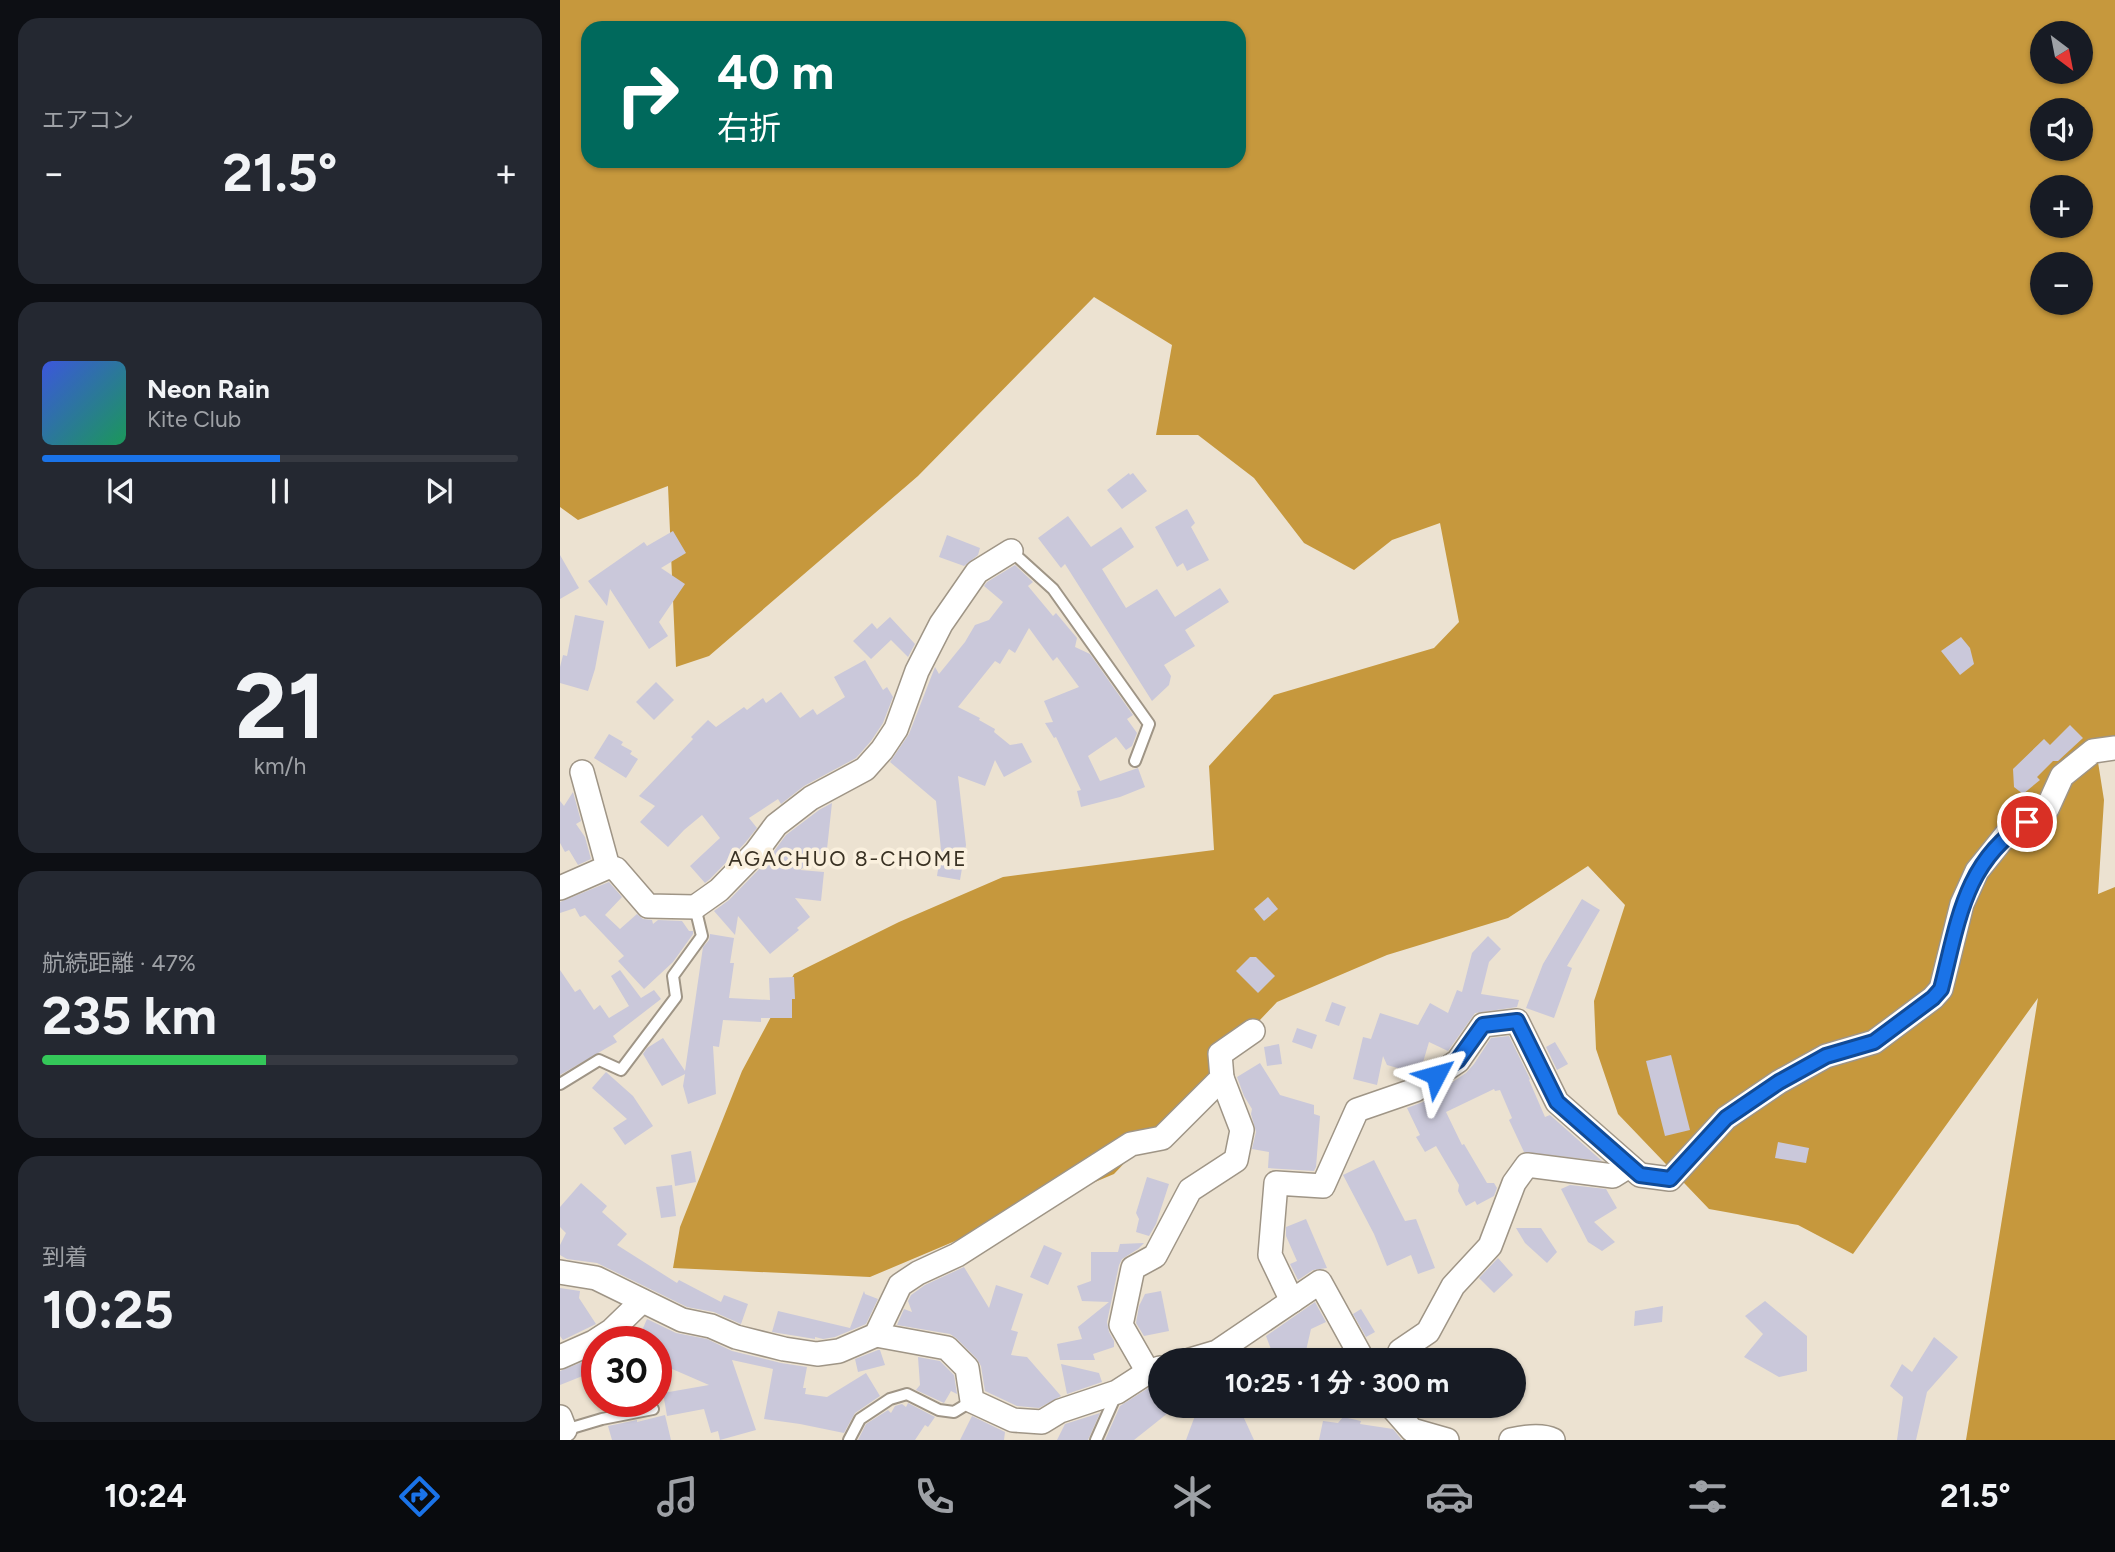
<!DOCTYPE html>
<html lang="ja">
<meta charset="utf-8">
<style>
:root{--surface:#171b24;--page:#242831;--text:#f1f3f6;--muted:#9ea1a6;--line:#363941;--accent:#1a73e8}
body{margin:0;font-family:Figtree,"Noto Sans JP",sans-serif;background:var(--page);color:var(--text);height:100vh;display:flex;flex-direction:column;font-size:26px;white-space:nowrap}
*{box-sizing:border-box;margin:0}
p{font-size:23px;color:var(--muted)}
.icon{flex:none;width:38px;height:38px;fill:none;stroke:currentColor;stroke-width:2;stroke-linecap:round;stroke-linejoin:round}
.map{position:relative;flex:1;overflow:hidden}
.panel{display:flex;flex-direction:column;gap:18px;padding:18px;background:#0d0f14;width:560px}
.panel>*{flex:none}
.top-card{position:absolute;left:21px;top:21px;width:665px;height:147px;border-radius:21px;box-shadow:0 2px 5px #0004;background:#00695c;color:#fff;overflow:hidden}
.needle{width:46px;rotate:148deg}
.fabs{position:absolute;left:1470px;top:21px;display:grid;gap:14px}
.fabs a{display:grid;place-items:center;width:63px;height:63px;border-radius:50%;background:var(--surface);box-shadow:0 2px 5px #0004;font-size:35px}
.speed{position:absolute;left:21px;top:1326px;display:flex;gap:14px;font-size:35px;font-weight:700;text-align:center}
.speed>*{display:grid;place-content:center;width:91px;height:91px;border-radius:50%;background:var(--surface);box-shadow:0 2px 5px #0004;line-height:1}
.speed .limit{border:10px solid #d22;background:#fff;color:#111}
.pin{position:absolute;display:grid;place-items:center;width:60px;height:60px;color:#fff;margin:-30px;border:4px solid #fff;border-radius:50%;box-shadow:0 2px 7px #0007}
.me{position:absolute;width:77px;margin:-38px;rotate:51deg;stroke-linejoin:round;filter:drop-shadow(0 0 5px #0008)}
.turn{display:flex;align-items:center;gap:24px;height:147px;padding:0 21px;font-size:32px}
.turn .icon{width:91px;height:91px;stroke-width:2.5}
.turn b{display:block;font-size:49px;line-height:60px}
.big{font-size:52px;font-weight:700;line-height:1.1}
.panel .card{flex:1;display:flex;flex-direction:column;justify-content:center;gap:10px;min-width:0;padding:0 24px;border-radius:21px;background:var(--page)}
.panel .dial{align-items:center;gap:0}
.dial b{font-size:91px;line-height:1}
.song{display:flex;align-items:center;gap:21px}
.cover{width:84px;height:84px;border-radius:10px;background:linear-gradient(135deg,hsl(230 70% 55%),hsl(150 70% 35%))}
.played{height:7px;border-radius:4px;background:linear-gradient(90deg,var(--accent) 50%,var(--line) 50%)}
.keys{display:flex;justify-content:space-around;direction:ltr}
.heat{display:flex;justify-content:space-between;align-items:center;font-size:38px;direction:ltr}
.charge{height:10px;border-radius:5px;background:linear-gradient(90deg,#34c759 47%,var(--line) 0)}
.trip{position:absolute;left:588px;top:1348px;width:378px;height:70px;border-radius:35px;background:var(--surface);box-shadow:0 2px 5px #0004;font-weight:700;line-height:70px;text-align:center}
.menu{display:flex;height:112px;justify-content:space-around;align-items:center;background:#090b0e;color:var(--muted)}
.menu .icon{width:49px;height:49px}
.menu .active{color:var(--accent)}
.menu b{font-size:32px;color:var(--text)}
main{display:flex;flex:1;min-height:0}
.map>svg:first-child{display:block}
</style>
<main>
<section class="panel">
<div class="card"><p>エアコン</p>
<div class="heat"><a>−</a><b class="big">21.5°</b><a>+</a></div>
</div>
<div class="card">
<div class="song"><i class="cover"></i><div><b>Neon Rain</b><p>Kite Club</p></div></div>
<div class="played"></div>
<div class="keys"><svg class="icon" aria-label="previous" viewBox="0 0 24 24"><path d="M18 5L8 12l10 7zM5 5v14"/></svg><svg class="icon" aria-label="pause" viewBox="0 0 24 24"><path d="M8 5v14M16 5v14"/></svg><svg class="icon" aria-label="next" viewBox="0 0 24 24"><path d="M6 5l10 7-10 7zM19 5v14"/></svg></div>
</div>
<div class="card dial"><b>21</b><p>km/h</p></div>
<div class="card"><p>航続距離 · 47%</p><b class="big">235 km</b><div class="charge"></div></div>
<div class="card"><p>到着</p><b class="big">10:25</b></div>
</section>
<div class="map">
<svg width="1555" height="1440" viewBox="0 0 1555 1440">
<rect width="100%" height="100%" fill="#ece2d1"/>
<path fill="#c6983d" fill-rule="evenodd" d="M 0,0 L 1555,0 L 1555,747 L 1535,743 L 1544,800 L 1538,894 L 1555,887 L 1555,1440 L 1406,1440 L 1478,998 L 1293,1254 L 1238,1225 L 1149,1209 L 1058,1114 L 1036,1049 L 1034,1001 L 1065,905 L 1028,866 L 948,918 L 827,955 L 717,1002 L 554,1174 L 310,1277 L 113,1268 L 120,1227 L 182,1071 L 234,974 L 339,922 L 443,877 L 654,850 L 649,766 L 714,695 L 874,648 L 899,622 L 880,523 L 832,540 L 794,570 L 744,543 L 694,478 L 638,435 L 596,435 L 612,345 L 534,297 L 358,476 L 149,656 L 116,667 L 108,486 L 18,520 L 0,507 ZM 28,28 L 679,28 L 679,161 L 28,161 ZM 1482,33 L 1521,33 L 1521,72 L 1482,72 ZM 1482,110 L 1521,110 L 1521,149 L 1482,149 ZM 1482,187 L 1521,187 L 1521,226 L 1482,226 ZM 1482,264 L 1521,264 L 1521,303 L 1482,303 Z"/>
<g fill="#cac8da">
<path d="M 569,473 L 570,475 L 573,473 L 587,491 L 562,509 L 547,490 Z"/>
<path d="M 627,509 L 635,523 L 631,527 L 649,560 L 627,571 L 623,563 L 617,567 L 595,527 Z"/>
<path d="M 508,516 L 531,547 L 561,527 L 574,547 L 542,569 L 566,608 L 597,589 L 615,617 L 660,588 L 669,602 L 625,630 L 635,646 L 604,665 L 611,676 L 609,685 L 592,701 L 505,564 L 501,568 L 478,538 Z"/>
<path d="M 113,531 L 126,553 L 101,568 L 125,584 L 99,622 L 108,636 L 89,649 L 50,589 L 47,606 L 28,581 L 84,542 L 87,546 Z"/>
<path d="M 387,535 L 420,548 L 418,555 L 404,566 L 379,557 Z"/>
<path d="M 0,555 L 19,588 L 0,599 Z"/>
<path d="M 455,565 L 473,582 L 468,586 L 493,616 L 496,613 L 517,638 L 515,647 L 530,654 L 573,715 L 567,719 L 577,733 L 572,746 L 566,750 L 556,737 L 528,756 L 540,781 L 578,768 L 585,787 L 560,797 L 521,807 L 517,791 L 521,790 L 496,737 L 494,738 L 485,723 L 493,722 L 484,701 L 519,687 L 497,657 L 493,661 L 469,628 L 455,653 L 449,649 L 440,664 L 435,661 L 398,707 L 420,718 L 419,720 L 435,729 L 434,732 L 450,745 L 462,743 L 472,762 L 444,777 L 435,760 L 425,786 L 398,776 L 406,845 L 400,880 L 377,876 L 381,850 L 376,801 L 330,762 L 349,734 L 375,667 L 379,674 L 405,642 L 415,625 L 429,620 L 443,602 L 424,586 L 427,582 Z"/>
<path d="M 15,615 L 44,621 L 35,669 L 28,691 L 0,683 L 0,667 L 3,655 L 7,656 Z"/>
<path d="M 330,617 L 355,644 L 348,657 L 331,640 L 311,659 L 293,641 L 312,623 L 317,629 Z"/>
<path d="M 1401,637 L 1410,648 L 1414,664 L 1400,675 L 1381,651 Z"/>
<path d="M 305,660 L 323,690 L 327,687 L 333,697 L 323,723 L 311,741 L 296,758 L 244,786 L 221,804 L 218,799 L 189,818 L 197,828 L 185,843 L 150,879 L 145,883 L 130,866 L 160,838 L 142,815 L 124,830 L 108,847 L 80,822 L 95,806 L 79,796 L 133,739 L 131,737 L 148,720 L 156,727 L 184,707 L 187,710 L 203,698 L 206,703 L 221,692 L 240,718 L 253,709 L 257,715 L 285,697 L 274,677 Z"/>
<path d="M 96,682 L 114,700 L 94,720 L 76,702 Z"/>
<path d="M 1510,725 L 1523,738 L 1498,761 L 1493,761 L 1477,777 L 1480,780 L 1463,794 L 1454,787 L 1453,769 L 1484,739 L 1490,745 Z"/>
<path d="M 49,734 L 63,742 L 61,745 L 72,751 L 70,754 L 78,759 L 66,778 L 34,758 Z"/>
<path d="M 13,792 L 21,821 L 16,824 L 25,837 L 31,859 L 18,865 L 9,850 L 5,852 L 0,843 L 0,801 L 4,806 Z"/>
<path d="M 272,803 L 267,849 L 240,870 L 264,872 L 261,901 L 235,898 L 250,917 L 237,928 L 239,930 L 210,954 L 178,916 L 175,935 L 154,911 L 169,900 L 206,862 L 226,835 L 259,810 Z"/>
<path d="M 49,882 L 62,897 L 45,915 L 60,929 L 77,914 L 83,919 L 92,920 L 93,924 L 98,920 L 122,921 L 129,931 L 133,931 L 133,934 L 113,962 L 84,989 L 58,961 L 64,956 L 25,915 L 20,917 L 15,908 L 0,913 L 0,902 Z"/>
<path d="M 708,897 L 718,909 L 704,921 L 694,909 Z"/>
<path d="M 1022,899 L 1040,910 L 1007,966 L 1012,968 L 994,1018 L 966,1008 L 983,964 Z"/>
<path d="M 150,934 L 174,938 L 170,963 L 174,963 L 169,998 L 210,1000 L 209,978 L 234,977 L 235,999 L 232,999 L 232,1018 L 201,1018 L 201,1022 L 163,1020 L 159,1047 L 153,1046 L 156,1094 L 128,1104 L 123,1086 L 125,1074 L 102,1086 L 83,1054 L 87,1048 L 103,1038 L 125,1071 L 143,947 L 149,940 Z"/>
<path d="M 928,936 L 941,949 L 929,962 L 921,994 L 959,1000 L 957,1007 L 915,1013 L 888,1051 L 869,1042 L 861,1069 L 855,1073 L 827,1065 L 823,1056 L 817,1085 L 793,1079 L 803,1037 L 811,1039 L 820,1013 L 858,1025 L 870,1003 L 888,1013 L 897,990 L 902,992 L 912,953 Z"/>
<path d="M 690,957 L 696,957 L 715,976 L 698,993 L 676,971 Z"/>
<path d="M 0,970 L 15,992 L 20,989 L 34,1010 L 40,1005 L 49,1018 L 69,1006 L 51,976 L 60,970 L 81,998 L 94,990 L 101,999 L 53,1036 L 57,1042 L 0,1075 Z"/>
<path d="M 772,1002 L 786,1007 L 779,1026 L 765,1021 Z"/>
<path d="M 737,1028 L 757,1035 L 752,1049 L 732,1042 Z"/>
<path d="M 949,1036 L 970,1079 L 969,1080 L 985,1117 L 990,1115 L 1042,1161 L 964,1152 L 949,1120 L 952,1118 L 940,1090 L 935,1091 L 934,1089 L 886,1112 L 902,1145 L 904,1144 L 927,1183 L 934,1183 L 937,1188 L 934,1196 L 917,1205 L 915,1201 L 906,1206 L 898,1191 L 899,1185 L 876,1146 L 865,1152 L 856,1137 L 860,1135 L 847,1108 L 863,1102 L 906,1073 L 914,1064 L 931,1038 Z"/>
<path d="M 995,1042 L 1008,1064 L 997,1070 L 986,1047 Z"/>
<path d="M 719,1044 L 722,1064 L 707,1066 L 704,1047 Z"/>
<path d="M 1111,1055 L 1130,1130 L 1105,1136 L 1086,1061 Z"/>
<path d="M 700,1063 L 720,1095 L 754,1105 L 754,1114 L 760,1116 L 756,1167 L 754,1171 L 708,1168 L 709,1152 L 692,1149 L 696,1132 L 691,1114 L 692,1109 L 684,1096 L 677,1077 Z"/>
<path d="M 46,1072 L 73,1096 L 93,1126 L 65,1145 L 53,1128 L 67,1119 L 32,1088 Z"/>
<path d="M 1218,1142 L 1249,1148 L 1246,1163 L 1215,1158 Z"/>
<path d="M 131,1151 L 136,1182 L 115,1186 L 111,1155 Z"/>
<path d="M 814,1160 L 845,1221 L 856,1219 L 875,1268 L 858,1274 L 851,1255 L 827,1266 L 814,1234 L 783,1175 Z"/>
<path d="M 587,1177 L 609,1184 L 596,1224 L 589,1236 L 576,1232 L 579,1219 L 576,1213 Z"/>
<path d="M 21,1183 L 47,1206 L 42,1212 L 67,1234 L 57,1245 L 117,1283 L 119,1280 L 161,1302 L 164,1295 L 188,1304 L 181,1324 L 154,1312 L 127,1307 L 37,1263 L 7,1259 L 0,1255 L 0,1245 L 6,1233 L 0,1227 L 0,1207 Z"/>
<path d="M 112,1185 L 116,1216 L 101,1218 L 96,1187 Z"/>
<path d="M 1010,1185 L 1046,1189 L 1057,1208 L 1034,1222 L 1055,1242 L 1042,1251 L 1028,1242 L 1001,1189 Z"/>
<path d="M 746,1219 L 767,1268 L 753,1270 L 738,1280 L 730,1264 L 737,1261 L 726,1236 L 726,1227 Z"/>
<path d="M 956,1228 L 981,1228 L 997,1252 L 987,1263 L 965,1243 Z"/>
<path d="M 584,1243 L 578,1249 L 562,1259 L 559,1265 L 547,1322 L 549,1332 L 554,1341 L 554,1347 L 533,1354 L 535,1360 L 500,1360 L 497,1344 L 522,1339 L 518,1327 L 549,1302 L 522,1301 L 517,1286 L 531,1281 L 531,1252 L 558,1252 L 560,1244 Z"/>
<path d="M 484,1245 L 502,1253 L 488,1285 L 470,1277 Z"/>
<path d="M 938,1258 L 953,1275 L 934,1293 L 919,1278 Z"/>
<path d="M 404,1267 L 429,1308 L 436,1285 L 463,1294 L 451,1330 L 458,1332 L 451,1355 L 467,1357 L 501,1396 L 479,1408 L 457,1406 L 425,1391 L 421,1366 L 417,1359 L 396,1338 L 390,1334 L 337,1325 L 344,1309 L 352,1312 L 348,1301 L 351,1295 L 365,1285 Z"/>
<path d="M 0,1288 L 20,1291 L 19,1298 L 36,1324 L 3,1340 L 0,1336 Z"/>
<path d="M 304,1291 L 305,1294 L 318,1299 L 306,1324 L 275,1337 L 263,1339 L 255,1337 L 255,1339 L 212,1332 L 218,1311 L 290,1328 Z"/>
<path d="M 601,1291 L 609,1331 L 584,1336 L 576,1323 L 579,1306 L 585,1294 Z"/>
<path d="M 1205,1301 L 1247,1336 L 1247,1371 L 1219,1377 L 1184,1357 L 1203,1334 L 1185,1316 Z"/>
<path d="M 755,1302 L 766,1322 L 751,1329 L 745,1355 L 731,1360 L 715,1360 L 706,1336 Z"/>
<path d="M 1103,1306 L 1102,1322 L 1074,1326 L 1075,1311 Z"/>
<path d="M 801,1309 L 815,1332 L 806,1337 L 793,1314 Z"/>
<path d="M 87,1319 L 116,1333 L 147,1339 L 172,1351 L 221,1363 L 247,1367 L 243,1388 L 246,1388 L 245,1394 L 267,1397 L 306,1373 L 320,1396 L 295,1413 L 284,1433 L 240,1424 L 204,1419 L 213,1369 L 172,1360 L 196,1430 L 160,1440 L 158,1431 L 151,1433 L 144,1409 L 107,1416 L 103,1393 L 149,1385 L 96,1362 L 96,1342 L 77,1342 Z"/>
<path d="M 1374,1337 L 1398,1357 L 1367,1392 L 1356,1440 L 1337,1440 L 1343,1397 L 1330,1386 L 1342,1364 L 1352,1372 Z"/>
<path d="M 318,1350 L 320,1350 L 325,1365 L 298,1372 L 295,1359 Z"/>
<path d="M 35,1357 L 37,1403 L 35,1403 L 25,1375 L 0,1385 L 0,1371 Z"/>
<path d="M 358,1357 L 380,1361 L 394,1375 L 397,1394 L 391,1391 L 384,1403 L 356,1390 L 360,1385 Z"/>
<path d="M 501,1364 L 539,1373 L 542,1382 L 507,1394 Z"/>
<path d="M 593,1385 L 600,1387 L 600,1405 L 618,1405 L 574,1440 L 545,1440 L 560,1406 Z"/>
<path d="M 348,1403 L 375,1417 L 368,1427 L 365,1425 L 355,1440 L 298,1440 L 306,1424 L 328,1410 L 331,1413 L 335,1406 L 342,1404 L 346,1407 Z"/>
<path d="M 639,1405 L 678,1405 L 694,1440 L 626,1440 Z"/>
<path d="M 540,1413 L 528,1440 L 497,1440 L 505,1424 Z"/>
<path d="M 105,1415 L 111,1440 L 52,1440 L 48,1426 L 77,1420 L 77,1422 Z"/>
<path d="M 412,1416 L 445,1432 L 444,1440 L 400,1440 Z"/>
<path d="M 783,1417 L 801,1421 L 800,1424 L 833,1429 L 842,1440 L 759,1440 L 763,1421 L 778,1423 Z"/>
</g>
<g fill="none" stroke-linecap="round" stroke-linejoin="round">
<defs>
<g id="lane">
<path d="M 451,551 L 493,589 L 589,724 L 575,761"/>
<path d="M 0,1084 L 39,1060 L 61,1070 L 116,997 L 113,976 L 142,936 L 135,907"/>
<path d="M 5,1430 L 42,1419 L 93,1409"/>
<path d="M 289,1440 L 300,1419 L 330,1399 L 347,1394 L 379,1410 L 394,1412 L 412,1401"/>
<path d="M 536,1440 L 556,1395"/>
</g>
<g id="street">
<path d="M 22,772 L 48,867"/>
<path d="M 0,888 L 48,867 L 56,869 L 88,906 L 135,907 L 159,890 L 196,852 L 216,825 L 251,798 L 305,769 L 322,750 L 336,729 L 357,671 L 381,624 L 417,572 L 451,551"/>
<path d="M 0,1272 L 36,1278 L 122,1320 L 151,1326 L 176,1337 L 224,1349 L 257,1354 L 279,1351 L 316,1335 L 340,1285 L 358,1273 L 397,1255 L 571,1144 L 602,1138 L 662,1078 L 660,1054 L 693,1031"/>
<path d="M 316,1335 L 387,1348 L 407,1368 L 412,1401 L 453,1420 L 482,1422 L 500,1411 L 557,1392 L 588,1372 L 600,1368"/>
<path d="M 0,1357 L 34,1342 L 51,1331 L 82,1301"/>
<path d="M 630,1360 L 657,1352 L 732,1301"/>
<path d="M 803,1360 L 760,1282 L 732,1301 L 710,1255 L 716,1183 L 763,1186 L 797,1110 L 855,1090 L 898,1061 L 923,1025 L 957,1021 L 997,1102 L 1080,1175 L 1110,1179 L 1166,1118 L 1219,1082 L 1266,1056 L 1314,1042 L 1373,998 L 1381,989 L 1402,904 L 1417,871 L 1446,835 L 1487,809 L 1502,776 L 1533,751 L 1555,748"/>
<path d="M 837,1360 L 840,1351 L 868,1332 L 893,1286 L 930,1246 L 954,1183 L 967,1165 L 1053,1176 L 1069,1166"/>
<path d="M 588,1372 L 561,1325 L 573,1268 L 595,1256 L 630,1190 L 676,1160 L 682,1130 L 662,1078"/>
<path d="M 830,1405 L 852,1430 L 887,1440"/>
<path d="M 0,1417 L 5,1430 L 0,1432"/>
<path d="M 951,1440 C 964,1437 981,1434 993,1440"/>
</g>
</defs>
<use href="#lane" stroke="#9f9586" stroke-width="14"/>
<use href="#street" stroke="#9f9586" stroke-width="26"/>
<use href="#lane" stroke="#fff" stroke-width="10"/>
<use href="#street" stroke="#fff" stroke-width="23"/>
</g>
<g fill="none" stroke-linecap="round" stroke-linejoin="round">
<defs>
<path id="route" d="M 876,1075 L 898,1060 L 923,1025 L 957,1021 L 997,1102 L 1080,1175 L 1110,1179 L 1166,1118 L 1219,1082 L 1266,1056 L 1314,1042 L 1373,998 L 1381,989 C 1398,923 1404,861 1467,822"/>
</defs>
<use href="#route" stroke="#114b97" stroke-width="18"/>
<use href="#route" stroke="#1a73e8" stroke-width="12"/>
</g>
<g text-anchor="middle" stroke-width="7" stroke-linejoin="round" paint-order="stroke">
<g font-size="21" letter-spacing="2" fill="#393123" stroke="#faf0de">
<text x="288" y="866">AGACHUO 8-CHOME</text>
</g>
</g>
</svg>
<div class="fabs">
<a><svg class="needle" viewBox="-14 -14 28 28"><path d="M0-13l5 13h-10z" fill="#e53935"/><path d="M0 13l5-13h-10z" fill="#9ea1a6"/></svg></a>
<a><svg class="icon" aria-label="sound" viewBox="0 0 24 24"><path d="M4 9h4l5-4v14l-5-4H4zM17 9q2 3 0 6"/></svg></a>
<a>+</a>
<a>−</a>
</div>
<div class="speed"><div class="limit">30</div></div>
<div class="pin" style="left:1467px;top:822px;background:#d93025"><svg class="icon" aria-label="arrive" viewBox="0 0 24 24"><path d="M6 21V4h12l-3 4 3 4H6"/></svg></div>
<svg class="me" style="left:876px;top:1075px" viewBox="-20 -20 40 40"><path d="M0-17L14 15 0 8-14 15z" fill="#1a73e8" stroke="#fff" stroke-width="4"/></svg>
<div class="trip">10:25 · 1 分 · 300 m</div>
<div class="top-card">
<div class="turn"><svg class="icon" aria-label="right" viewBox="0 0 24 24"><path d="M7 20v-9h11M14 6l5 5-5 5"/></svg><div><b>40 m</b>右折</div></div>
</div>
</div>
</main>
<nav class="menu">
<b>10:24</b>
<svg class="icon active" aria-label="directions" viewBox="0 0 24 24"><path d="M12 3l9 9-9 9-9-9zM9 14v-3h6M13 9l2 2-2 2"/></svg>
<svg class="icon" aria-label="music" viewBox="0 0 24 24"><path d="M9 18V5l10-2v13"/><circle cx="6" cy="18" r="3"/><circle cx="16" cy="16" r="3"/></svg>
<svg class="icon" aria-label="phone" viewBox="0 0 24 24"><path d="M5 4h4l2 5-3 2q2 4 5 5l2-3 5 2v4C11 20 4 13 5 4z"/></svg>
<svg class="icon" aria-label="climate" viewBox="0 0 24 24"><path d="M12 3v18M4 7l16 10M4 17L20 7"/></svg>
<svg class="icon" aria-label="car" viewBox="0 0 24 24"><path d="M5 17H2v-5l4-1 3-4h7l3 4 3 1v5h-3M9 17h6M6 11h13"/><circle cx="7" cy="17" r="2"/><circle cx="17" cy="17" r="2"/></svg>
<svg class="icon" aria-label="filters" viewBox="0 0 24 24"><path d="M4 7h16M4 17h16"/><circle cx="9" cy="7" r="2"/><circle cx="15" cy="17" r="2"/></svg>
<b>21.5°</b>
</nav>
